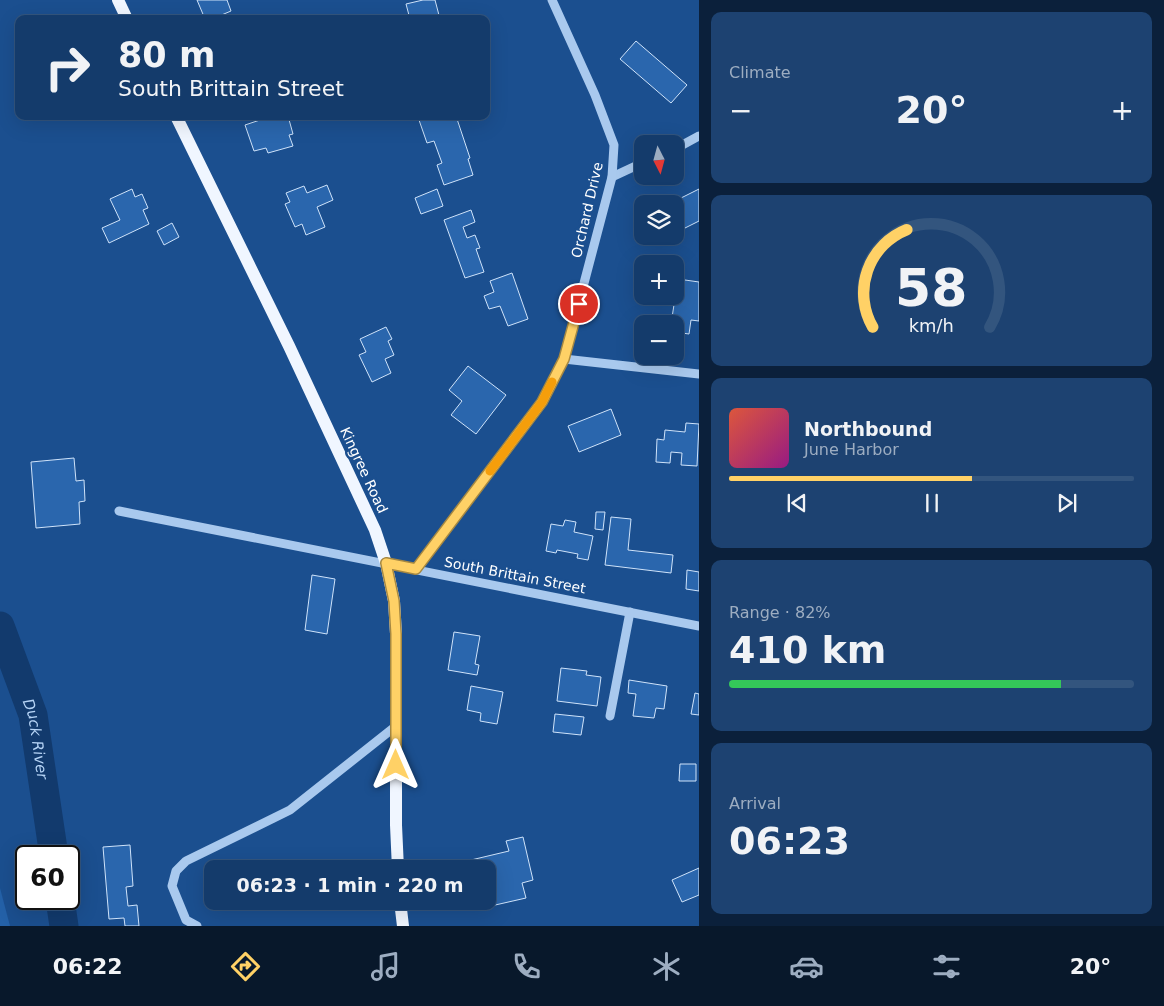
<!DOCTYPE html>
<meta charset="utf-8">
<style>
:root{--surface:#143b6b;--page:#1d4271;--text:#f1f3f6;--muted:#9dadc1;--line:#33557e;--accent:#ffd166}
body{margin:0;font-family:"DejaVu Sans",sans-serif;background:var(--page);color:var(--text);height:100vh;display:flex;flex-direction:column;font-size:19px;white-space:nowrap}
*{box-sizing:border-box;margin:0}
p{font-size:16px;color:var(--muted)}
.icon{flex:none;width:28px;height:28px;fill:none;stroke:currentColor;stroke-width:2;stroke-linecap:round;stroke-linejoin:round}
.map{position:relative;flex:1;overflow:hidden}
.panel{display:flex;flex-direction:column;gap:12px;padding:12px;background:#0b203b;width:465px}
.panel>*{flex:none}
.hud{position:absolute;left:15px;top:15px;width:475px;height:105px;border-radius:10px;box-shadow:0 5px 20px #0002,0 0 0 1px var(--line);background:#143b6b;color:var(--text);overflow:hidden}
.needle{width:32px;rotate:174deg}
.fabs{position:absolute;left:634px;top:135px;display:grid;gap:10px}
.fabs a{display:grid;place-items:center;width:50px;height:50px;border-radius:10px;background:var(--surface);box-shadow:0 5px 20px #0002,0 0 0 1px var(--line);font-size:25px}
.speed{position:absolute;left:15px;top:845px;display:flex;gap:10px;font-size:25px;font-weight:700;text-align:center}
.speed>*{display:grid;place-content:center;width:65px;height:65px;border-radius:50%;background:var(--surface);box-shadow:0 5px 20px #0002,0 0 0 1px var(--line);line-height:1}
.speed .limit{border:2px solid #111;border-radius:8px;background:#fff;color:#111}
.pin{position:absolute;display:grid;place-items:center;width:42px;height:42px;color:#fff;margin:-21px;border:2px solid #fff;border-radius:50%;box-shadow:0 1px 5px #0007}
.me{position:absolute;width:55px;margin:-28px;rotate:0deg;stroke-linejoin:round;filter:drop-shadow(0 0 4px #0008)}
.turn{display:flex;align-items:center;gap:18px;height:105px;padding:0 20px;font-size:22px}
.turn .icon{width:65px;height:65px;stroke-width:2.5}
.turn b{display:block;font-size:35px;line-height:42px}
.big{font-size:38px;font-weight:800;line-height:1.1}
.panel .tile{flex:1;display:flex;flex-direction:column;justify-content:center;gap:8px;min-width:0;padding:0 18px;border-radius:10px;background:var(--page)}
.panel .dial{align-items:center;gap:0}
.dial svg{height:130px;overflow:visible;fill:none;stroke:var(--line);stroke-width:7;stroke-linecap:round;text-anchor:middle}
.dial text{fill:var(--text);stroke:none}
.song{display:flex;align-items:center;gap:15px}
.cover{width:60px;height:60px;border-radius:8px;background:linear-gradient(135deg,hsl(10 70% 55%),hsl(310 70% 35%))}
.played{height:5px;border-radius:2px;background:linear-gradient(90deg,var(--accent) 60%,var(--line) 60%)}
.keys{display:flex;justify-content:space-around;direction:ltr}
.heat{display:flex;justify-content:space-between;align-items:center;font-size:28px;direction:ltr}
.charge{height:8px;border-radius:4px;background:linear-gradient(90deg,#34c759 82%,var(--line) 0)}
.trip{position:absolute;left:204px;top:860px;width:292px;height:50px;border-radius:10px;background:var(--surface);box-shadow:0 5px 20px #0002,0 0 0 1px var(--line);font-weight:800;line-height:50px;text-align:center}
.menu{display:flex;height:80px;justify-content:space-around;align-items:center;background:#08182b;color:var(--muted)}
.menu .icon{width:35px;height:35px}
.menu .on{color:var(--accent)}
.menu b{font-size:22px;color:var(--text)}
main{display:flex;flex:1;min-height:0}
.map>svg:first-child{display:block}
</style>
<main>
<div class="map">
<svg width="699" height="926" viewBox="0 0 699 926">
<rect width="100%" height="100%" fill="#1b4f8f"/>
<path fill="#2461a8" d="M 0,888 L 10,926 L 0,926 Z"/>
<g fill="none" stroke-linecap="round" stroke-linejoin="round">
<g stroke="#123a6d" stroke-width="29">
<path id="s1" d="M 0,626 L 33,715 L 54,856"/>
<path d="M 60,899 L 64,926"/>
</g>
</g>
<g fill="#2a66ad" stroke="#cfe3fa">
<path d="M 197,0 L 227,0 L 231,11 L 212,19 L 205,19 Z"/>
<path d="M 423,0 L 435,0 L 440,19 L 410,19 L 406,4 Z"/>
<path d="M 636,41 L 687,85 L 671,103 L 620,59 Z"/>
<path d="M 272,116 L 274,116 L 275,120 L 288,116 L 293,134 L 289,135 L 293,146 L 268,153 L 266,148 L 254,151 L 245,125 Z"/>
<path d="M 430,116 L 456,116 L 470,158 L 468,159 L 473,175 L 444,185 L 437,165 L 442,163 L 434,141 L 427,143 L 419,120 Z"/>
<path d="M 327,185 L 333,200 L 317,207 L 325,227 L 306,235 L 302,224 L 295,227 L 285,204 L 290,202 L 286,193 L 304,186 L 307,193 Z"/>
<path d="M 132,189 L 135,197 L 142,194 L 148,208 L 143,210 L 149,224 L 109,243 L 102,228 L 120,220 L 110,199 Z"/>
<path d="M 437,189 L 443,206 L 421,214 L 415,198 Z"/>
<path d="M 699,189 L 699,221 L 681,230 L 675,219 L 675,204 L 669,204 Z"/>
<path d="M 471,210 L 475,222 L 463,227 L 467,238 L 475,235 L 480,248 L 476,249 L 484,272 L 465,278 L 444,220 Z"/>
<path d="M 172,223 L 179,237 L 164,245 L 157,231 Z"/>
<path d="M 512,273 L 528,319 L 508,326 L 500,306 L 489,309 L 484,296 L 494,292 L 490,281 Z"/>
<path d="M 678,279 L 699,282 L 699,321 L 691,320 L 689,334 L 675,332 L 675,324 L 671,324 Z"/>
<path d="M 386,327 L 392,339 L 388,341 L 394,355 L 385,359 L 391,373 L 372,382 L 359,355 L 366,352 L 360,339 Z"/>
<path d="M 468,366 L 506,395 L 476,434 L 451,415 L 462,401 L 449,390 Z"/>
<path d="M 611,409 L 621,435 L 579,452 L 568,426 Z"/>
<path d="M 686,423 L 699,424 L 697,466 L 681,465 L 682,453 L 671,452 L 670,463 L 656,462 L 657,439 L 664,440 L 665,430 L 685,432 Z"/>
<path d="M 74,458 L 76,481 L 84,480 L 85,501 L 79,502 L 80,524 L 36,528 L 31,462 Z"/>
<path d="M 596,512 L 605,512 L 603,530 L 595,529 Z"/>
<path d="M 611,517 L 631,519 L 628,550 L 673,555 L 671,573 L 605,565 Z"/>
<path d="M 565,520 L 576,522 L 574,532 L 593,536 L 588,560 L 577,558 L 578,554 L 557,550 L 556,553 L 546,551 L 551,524 L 563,526 Z"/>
<path d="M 687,570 L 699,572 L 699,591 L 686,589 Z"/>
<path d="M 312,575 L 335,579 L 327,634 L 305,630 Z"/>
<path d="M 454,632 L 480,636 L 475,664 L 479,665 L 477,675 L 448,670 Z"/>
<path d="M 561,668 L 587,671 L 586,675 L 601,677 L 597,706 L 557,701 Z"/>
<path d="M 629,680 L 667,686 L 664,709 L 656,708 L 654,718 L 633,716 L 636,694 L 628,693 Z"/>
<path d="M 471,686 L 503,692 L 497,724 L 480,721 L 481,713 L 467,710 Z"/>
<path d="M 695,693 L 699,694 L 699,715 L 691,714 Z"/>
<path d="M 555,714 L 584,717 L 581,735 L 553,732 Z"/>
<path d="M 680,764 L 696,764 L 696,781 L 679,781 Z"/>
<path d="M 523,837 L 533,880 L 522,883 L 526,898 L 482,908 L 480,901 L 488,901 L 488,869 L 473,869 L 471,860 L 509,851 L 506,841 Z"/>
<path d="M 130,845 L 133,886 L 126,887 L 128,906 L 137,905 L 139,926 L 125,926 L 124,918 L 109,919 L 103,847 Z"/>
<path d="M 699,868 L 699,895 L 682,902 L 672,880 Z"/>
</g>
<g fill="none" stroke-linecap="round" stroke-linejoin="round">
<g stroke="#a9c9ee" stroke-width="9">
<path d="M 675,149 L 699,136"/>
<path d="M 612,177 L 642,163"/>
<path d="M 564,359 L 699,374"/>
<path d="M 119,511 L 699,626"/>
<path d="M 417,569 L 542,402 L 564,359 L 612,177 L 614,145 L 595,95 L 552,0"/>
<path d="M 610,716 L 630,612"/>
<path d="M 197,926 L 186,920 L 172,886 L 176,871 L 186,861 L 290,810 L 396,726"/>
</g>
<g stroke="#f0f6ff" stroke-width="12">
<path d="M 118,0 L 127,19"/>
<path d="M 176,116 L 289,346 L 375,530 L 386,563 L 394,601 L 396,634 L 396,825 L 398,869"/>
<path d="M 400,901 L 403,926"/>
</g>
</g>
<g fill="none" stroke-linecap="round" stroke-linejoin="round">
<defs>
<path id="route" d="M 396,765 L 396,634 L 394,601 L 386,563 L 416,569 L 542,402 L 564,359 L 579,304"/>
</defs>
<use href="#route" stroke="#a68842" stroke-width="12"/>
<use href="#route" stroke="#ffd166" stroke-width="9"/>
<path stroke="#f59e0b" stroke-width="9" d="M 490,471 L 542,402 L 552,382"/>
</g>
<g text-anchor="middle" stroke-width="5" stroke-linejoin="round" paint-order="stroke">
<g font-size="14" fill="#fff" stroke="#1b4f8f">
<text transform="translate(587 210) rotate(-77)" y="5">Orchard Drive</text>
<text transform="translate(364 470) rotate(65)" y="5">Kingree Road</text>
<text transform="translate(515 575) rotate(11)" y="5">South Brittain Street</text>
</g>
<g font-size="15" font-style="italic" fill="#b5d3f5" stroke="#1b4f8f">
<text dy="5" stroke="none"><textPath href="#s1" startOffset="119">Duck River</textPath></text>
</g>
</g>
</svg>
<div class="fabs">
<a><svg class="needle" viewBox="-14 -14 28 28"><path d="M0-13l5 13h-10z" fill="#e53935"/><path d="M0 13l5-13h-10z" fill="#9dadc1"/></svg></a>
<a><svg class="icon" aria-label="layers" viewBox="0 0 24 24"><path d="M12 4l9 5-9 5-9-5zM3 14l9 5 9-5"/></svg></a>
<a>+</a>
<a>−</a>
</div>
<div class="speed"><div class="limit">60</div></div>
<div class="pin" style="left:579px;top:304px;background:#d93025"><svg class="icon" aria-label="arrive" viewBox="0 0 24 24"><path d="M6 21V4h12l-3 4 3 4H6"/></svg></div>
<svg class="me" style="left:396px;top:765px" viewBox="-20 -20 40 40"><path d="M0-17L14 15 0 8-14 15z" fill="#ffd166" stroke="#fff" stroke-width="4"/></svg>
<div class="trip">06:23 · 1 min · 220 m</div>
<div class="hud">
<div class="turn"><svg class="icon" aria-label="right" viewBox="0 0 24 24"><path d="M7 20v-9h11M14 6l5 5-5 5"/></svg><div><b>80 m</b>South Brittain Street</div></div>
</div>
</div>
<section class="panel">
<div class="tile"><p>Climate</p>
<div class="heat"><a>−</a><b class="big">20°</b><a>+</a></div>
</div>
<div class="tile dial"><svg viewBox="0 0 100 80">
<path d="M14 69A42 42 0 1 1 86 69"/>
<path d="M14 69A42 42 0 0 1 35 9" stroke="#ffd166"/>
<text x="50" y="56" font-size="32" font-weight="700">58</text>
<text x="50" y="72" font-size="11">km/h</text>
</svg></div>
<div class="tile">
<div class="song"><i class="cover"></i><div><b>Northbound</b><p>June Harbor</p></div></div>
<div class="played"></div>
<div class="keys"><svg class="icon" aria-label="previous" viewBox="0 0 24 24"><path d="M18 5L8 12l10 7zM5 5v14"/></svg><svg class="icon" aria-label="pause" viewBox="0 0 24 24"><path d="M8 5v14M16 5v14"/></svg><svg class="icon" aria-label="next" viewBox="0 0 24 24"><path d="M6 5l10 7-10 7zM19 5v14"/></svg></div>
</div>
<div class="tile"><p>Range · 82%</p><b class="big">410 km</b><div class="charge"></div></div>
<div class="tile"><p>Arrival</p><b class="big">06:23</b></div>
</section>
</main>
<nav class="menu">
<b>06:22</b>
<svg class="icon on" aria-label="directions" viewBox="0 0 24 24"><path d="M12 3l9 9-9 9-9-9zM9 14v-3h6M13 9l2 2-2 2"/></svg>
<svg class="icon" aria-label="music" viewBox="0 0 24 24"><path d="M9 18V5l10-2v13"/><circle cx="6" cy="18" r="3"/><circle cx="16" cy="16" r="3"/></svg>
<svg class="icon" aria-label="phone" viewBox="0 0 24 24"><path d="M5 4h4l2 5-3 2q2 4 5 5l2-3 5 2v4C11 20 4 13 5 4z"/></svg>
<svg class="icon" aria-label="climate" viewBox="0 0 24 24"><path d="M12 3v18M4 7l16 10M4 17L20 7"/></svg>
<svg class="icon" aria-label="car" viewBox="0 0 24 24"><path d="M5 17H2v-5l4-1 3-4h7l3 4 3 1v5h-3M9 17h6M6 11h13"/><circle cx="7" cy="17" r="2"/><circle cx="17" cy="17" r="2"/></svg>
<svg class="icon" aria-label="filters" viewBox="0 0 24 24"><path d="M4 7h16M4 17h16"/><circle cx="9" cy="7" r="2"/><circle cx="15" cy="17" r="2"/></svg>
<b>20°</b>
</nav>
